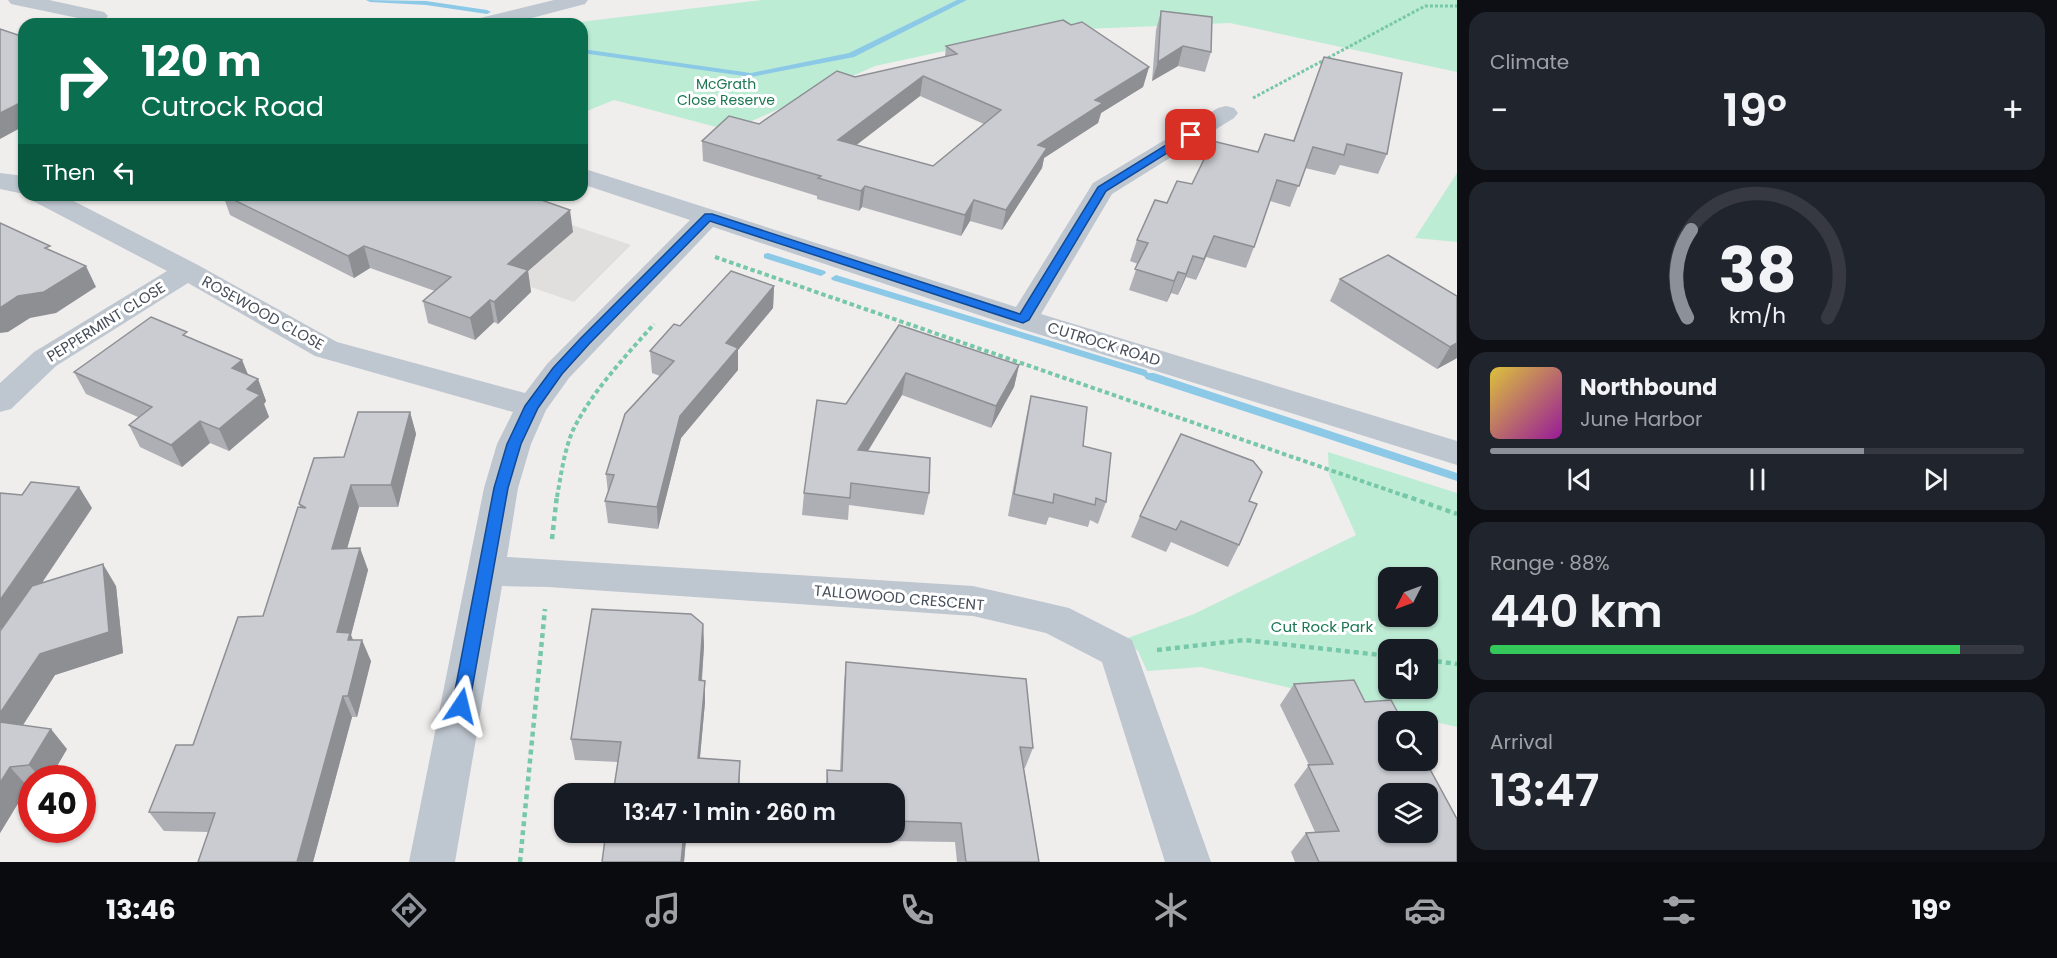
<!DOCTYPE html>
<meta charset="utf-8">
<style>
:root{--surface:#171b24;--page:#20242c;--text:#f1f3f6;--muted:#9ea1a6;--line:#363941;--accent:#8c9099}
body{margin:0;font-family:Poppins,sans-serif;background:var(--page);color:var(--text);height:100vh;display:flex;flex-direction:column;font-size:22px;white-space:nowrap}
*{box-sizing:border-box;margin:0}
p{font-size:20px;color:var(--muted)}
.icon{flex:none;width:33px;height:33px;fill:none;stroke:currentColor;stroke-width:2;stroke-linecap:round;stroke-linejoin:round}
.map{position:relative;flex:1;overflow:hidden}
.sheet{display:flex;flex-direction:column;gap:12px;padding:12px;background:#0d0f14;width:600px}
.sheet>*{flex:none}
.guide{position:absolute;left:18px;top:18px;width:570px;height:183px;border-radius:18px;box-shadow:0 2px 4px #0004;background:#0b6e4f;color:#fff;overflow:hidden}
.needle{width:39px;rotate:228deg}
.buttons{position:absolute;left:1378px;top:567px;display:grid;gap:12px}
.buttons a{display:grid;place-items:center;width:60px;height:60px;border-radius:12px;background:var(--surface);box-shadow:0 2px 4px #0004;font-size:30px}
.speed{position:absolute;left:18px;top:765px;display:flex;gap:12px;font-size:30px;font-weight:700;text-align:center}
.speed>*{display:grid;place-content:center;width:78px;height:78px;border-radius:50%;background:var(--surface);box-shadow:0 2px 4px #0004;line-height:1}
.speed .limit{border:9px solid #d22;background:#fff;color:#111}
.pin{position:absolute;display:grid;place-items:center;width:51px;height:51px;color:#fff;margin:-26px;border-radius:12px;box-shadow:0 3px 9px #0006}
.me{position:absolute;width:66px;margin:-33px;rotate:10deg;stroke-linejoin:round;filter:drop-shadow(0 0 4px #0008)}
.turn{display:flex;align-items:center;gap:21px;height:126px;padding:0 24px;font-size:27px}
.turn .icon{width:78px;height:78px;stroke-width:2.5}
.turn b{display:block;font-size:42px;line-height:51px}
.then{display:flex;align-items:center;height:57px;padding:0 24px;background:#0003;gap:12px;font-size:22px}
.big{font-size:45px;font-weight:600;line-height:1.1}
.sheet .widget{flex:1;display:flex;flex-direction:column;justify-content:center;gap:9px;min-width:0;padding:0 21px;border-radius:18px;background:var(--page)}
.sheet .dial{align-items:center;gap:0}
.dial svg{height:156px;overflow:visible;fill:none;stroke:var(--line);stroke-width:7;stroke-linecap:round;text-anchor:middle}
.dial text{fill:var(--text);stroke:none}
.song{display:flex;align-items:center;gap:18px}
.cover{width:72px;height:72px;border-radius:9px;background:linear-gradient(135deg,hsl(50 70% 55%),hsl(300 70% 35%))}
.played{height:6px;border-radius:3px;background:linear-gradient(90deg,var(--accent) 70%,var(--line) 70%)}
.keys{display:flex;justify-content:space-around;direction:ltr}
.heat{display:flex;justify-content:space-between;align-items:center;font-size:33px;direction:ltr}
.charge{height:9px;border-radius:4px;background:linear-gradient(90deg,#34c759 88%,var(--line) 0)}
.trip{position:absolute;left:554px;top:783px;width:351px;height:60px;border-radius:18px;background:var(--surface);box-shadow:0 2px 4px #0004;font-weight:600;line-height:60px;text-align:center}
.tabs{display:flex;height:96px;justify-content:space-around;align-items:center;background:#090b0e;color:var(--muted)}
.tabs .icon{width:42px;height:42px}
.tabs .current{color:var(--accent)}
.tabs b{font-size:27px;color:var(--text)}
main{display:flex;flex:1;min-height:0}
.map>svg:first-child{display:block}
</style>
<main>
<div class="map">
<svg width="1457" height="862" viewBox="0 0 1457 862">
<rect width="100%" height="100%" fill="#f0eded"/>
<path fill="#e1dfde" d="M 472,195 L 484,195 L 631,245 L 574,302 L 417,247 Z"/>
<g fill="#bdecd5" fill-rule="evenodd">
<path d="M 762,0 L 1457,0 L 1457,72 L 1230,23 L 1038,31 L 875,66 L 745,124 L 735,132 L 614,100 L 582,113 L 582,24 L 563,24 Z"/>
<path d="M 1457,173 L 1457,242 L 1415,238 Z"/>
<path d="M 1328,452 L 1457,493 L 1457,727 L 1201,667 L 1147,671 L 1138,651 L 1122,640 L 1194,614 L 1356,535 L 1329,475 ZM 1389,578 L 1428,578 L 1428,616 L 1389,616 ZM 1389,650 L 1428,650 L 1428,688 L 1389,688 Z"/>
</g>
<g fill="none" stroke-linecap="round" stroke-linejoin="round">
<g fill="#8cc9e7" fill-rule="evenodd">
<path d="M 366,0 L 426,1 L 487,10 L 491,12 L 487,14 L 426,5 L 370,2 Z"/>
<path d="M 957,0 L 967,0 L 854,57 L 751,77 L 582,53 L 582,49 L 751,73 L 849,53 Z"/>
<path d="M 768,253 L 825,271 L 826,273 L 821,276 L 764,258 L 764,254 Z"/>
<path d="M 836,275 L 1146,370 L 1148,373 L 1154,373 L 1457,473 L 1457,481 L 1146,379 L 1144,376 L 832,280 L 831,278 Z"/>
</g>
<path stroke="#77c8a9" stroke-width="3" stroke-dasharray="3 2" stroke-linecap="butt" d="M 1253,98 L 1425,6 L 1457,6"/>
<g stroke="#77c8a9" stroke-width="4" stroke-dasharray="4.5 3" stroke-linecap="butt">
<path d="M 715,257 L 1408,497"/>
<path d="M 557,497 C 561,475 564,451 573,430 C 593,390 625,357 654,324"/>
</g>
<g stroke="#77c8a9" stroke-width="4.5" stroke-dasharray="5 4" stroke-linecap="butt">
<path d="M 1403,495 L 1457,514"/>
<path d="M 552,539 L 557,495"/>
<path d="M 1157,650 L 1245,640 L 1389,656"/>
<path d="M 1428,660 L 1457,664"/>
<path d="M 520,862 L 545,609"/>
</g>
<g fill="#bec6cf" fill-rule="evenodd">
<path d="M 8,0 L 49,0 L 104,12 L 108,16 L 104,20 L 97,22 L 11,4 Z"/>
<path d="M 554,0 L 588,0 L 585,4 L 509,24 L 473,24 L 476,19 Z"/>
<path d="M 1226,106 L 1234,108 L 1238,113 L 1234,118 L 1112,194 L 1041,314 L 1457,441 L 1457,465 L 1012,326 L 713,227 L 569,378 L 546,410 L 531,444 L 518,488 L 507,557 L 973,586 L 1069,608 L 1132,640 L 1211,862 L 1165,862 L 1102,662 L 1046,633 L 973,616 L 548,587 L 502,586 L 455,862 L 409,862 L 484,488 L 497,444 L 513,412 L 315,356 L 188,283 L 56,366 L 11,409 L 0,412 L 0,383 L 34,352 L 167,271 L 33,201 L 29,195 L 62,195 L 198,265 L 337,342 L 525,393 L 547,364 L 690,220 L 582,184 L 582,168 L 1016,307 L 1093,183 L 1218,108 Z"/>
<path d="M 0,173 L 24,176 L 24,194 L 0,189 Z"/>
</g>
</g>
<g fill="#aeafb5" fill-rule="evenodd">
<path d="M 1161,11 L 1211,52 L 1205,72 L 1178,66 L 1152,81 L 1156,30 Z"/>
<path d="M 1071,25 L 1149,67 L 1143,87 L 1101,113 L 1098,123 L 1044,158 L 1042,168 L 1002,230 L 970,221 L 961,236 L 862,207 L 859,211 L 817,199 L 817,196 L 703,161 L 702,141 L 759,124 L 855,77 L 945,57 L 946,46 ZM 920,96 L 984,124 L 933,166 L 856,145 Z"/>
<path d="M 1324,57 L 1387,154 L 1378,174 L 1340,165 L 1335,175 L 1305,168 L 1290,207 L 1270,201 L 1254,247 L 1246,268 L 1206,257 L 1196,280 L 1186,277 L 1178,295 L 1171,293 L 1167,302 L 1129,290 L 1138,264 L 1130,261 L 1137,240 L 1167,203 L 1192,184 L 1258,152 L 1293,141 Z"/>
<path d="M 223,195 L 499,195 L 573,232 L 528,271 L 531,292 L 498,324 L 494,322 L 475,340 L 428,323 L 423,301 L 435,291 L 370,268 L 354,278 L 230,215 Z"/>
<path d="M 1340,279 L 1457,296 L 1457,358 L 1437,369 L 1330,301 Z"/>
<path d="M 774,286 L 773,308 L 738,350 L 738,370 L 681,438 L 658,529 L 608,523 L 605,501 L 608,493 L 606,474 L 660,376 L 652,373 L 650,351 L 680,326 Z"/>
<path d="M 899,325 L 1019,365 L 1014,387 L 991,428 L 902,395 L 868,451 L 929,493 L 924,515 L 849,505 L 848,520 L 802,515 L 804,493 L 846,404 Z"/>
<path d="M 189,337 L 242,360 L 248,375 L 258,379 L 266,401 L 264,404 L 269,417 L 229,451 L 210,443 L 182,467 L 140,447 L 129,425 L 138,417 L 86,394 L 74,372 Z"/>
<path d="M 1031,396 L 1083,446 L 1106,502 L 1098,524 L 1090,520 L 1088,527 L 1049,517 L 1046,525 L 1008,516 L 1026,418 Z"/>
<path d="M 410,412 L 416,434 L 398,507 L 359,507 L 347,548 L 360,548 L 368,570 L 351,635 L 353,640 L 371,661 L 357,717 L 352,717 L 313,862 L 198,862 L 209,832 L 164,831 L 149,812 L 193,745 L 263,616 L 300,507 L 299,504 L 344,457 Z"/>
<path d="M 1249,501 L 1239,545 L 1228,567 L 1171,542 L 1166,552 L 1131,537 L 1140,516 Z"/>
<path d="M 92,508 L 42,583 L 116,586 L 123,653 L 55,675 L 23,725 L 67,749 L 50,778 L 32,778 L 32,787 L 28,787 L 0,833 L 0,631 L 2,628 L 0,629 Z"/>
<path d="M 703,624 L 704,646 L 702,681 L 705,681 L 705,702 L 700,758 L 740,761 L 739,794 L 613,794 L 618,762 L 575,760 L 571,739 Z"/>
<path d="M 846,662 L 1033,748 L 1025,768 L 1024,768 L 1039,862 L 957,862 L 955,842 L 826,840 L 826,832 L 894,832 L 894,794 L 825,794 L 827,770 L 840,771 L 844,683 Z"/>
<path d="M 1294,684 L 1365,702 L 1457,862 L 1295,862 L 1291,852 L 1306,833 L 1315,832 L 1294,785 L 1309,765 L 1280,705 Z"/>
<path d="M 606,832 L 736,832 L 735,842 L 686,839 L 684,862 L 602,862 Z"/>
</g>
<g fill="#8d8f93">
<path d="M 1183,46 L 1178,66 L 1152,81 L 1158,62 Z"/>
<path d="M 1149,67 L 1143,87 L 1101,113 L 1098,123 L 1044,158 L 1042,168 L 1002,230 L 1006,210 L 1038,145 L 1095,100 Z"/>
<path d="M 923,76 L 920,96 L 837,160 L 838,140 Z"/>
<path d="M 24,101 L 24,126 L 0,139 L 0,113 Z"/>
<path d="M 865,186 L 862,207 L 859,211 L 861,191 Z"/>
<path d="M 974,200 L 970,221 L 961,236 L 965,215 Z"/>
<path d="M 570,210 L 573,232 L 528,271 L 531,292 L 498,324 L 494,302 L 508,264 Z"/>
<path d="M 1214,236 L 1206,257 L 1196,280 L 1204,259 Z"/>
<path d="M 364,246 L 370,268 L 354,278 L 348,256 Z"/>
<path d="M 1193,256 L 1186,277 L 1178,295 L 1186,274 Z"/>
<path d="M 86,266 L 96,287 L 56,313 L 30,318 L 8,332 L 0,333 L 0,308 L 18,296 Z"/>
<path d="M 1178,272 L 1171,293 L 1167,302 L 1174,281 Z"/>
<path d="M 774,286 L 773,308 L 738,350 L 738,370 L 681,438 L 658,529 L 657,507 L 680,416 L 726,343 Z"/>
<path d="M 490,300 L 494,322 L 475,340 L 470,318 Z"/>
<path d="M 1457,343 L 1457,358 L 1437,369 L 1450,347 Z"/>
<path d="M 242,360 L 251,382 L 232,368 Z"/>
<path d="M 1019,365 L 1014,387 L 991,428 L 996,406 Z"/>
<path d="M 906,373 L 902,395 L 855,472 L 858,450 Z"/>
<path d="M 258,379 L 266,401 L 264,404 L 269,417 L 229,451 L 219,429 L 247,389 Z"/>
<path d="M 410,412 L 416,434 L 398,507 L 391,485 Z"/>
<path d="M 200,421 L 210,443 L 182,467 L 171,445 Z"/>
<path d="M 351,485 L 359,507 L 341,570 L 332,549 Z"/>
<path d="M 79,487 L 92,508 L 14,624 L 0,629 L 0,600 Z"/>
<path d="M 360,548 L 368,570 L 351,635 L 358,654 L 362,640 L 371,661 L 357,717 L 348,696 L 337,632 Z"/>
<path d="M 103,564 L 116,586 L 123,653 L 55,675 L 12,742 L 0,728 L 0,713 L 40,654 Z"/>
<path d="M 703,624 L 704,646 L 700,701 L 699,680 Z"/>
<path d="M 705,681 L 705,702 L 698,778 L 698,758 Z"/>
<path d="M 343,696 L 352,717 L 313,862 L 297,862 Z"/>
<path d="M 51,729 L 67,749 L 50,778 L 41,778 L 29,765 Z"/>
<path d="M 740,761 L 739,794 L 738,794 Z"/>
<path d="M 10,767 L 28,787 L 0,833 L 0,783 Z"/>
<path d="M 684,832 L 686,832 L 686,839 L 684,862 L 681,862 Z"/>
</g>
<g fill="#caccd2" stroke="#8d8f93" stroke-width="1.5" fill-rule="evenodd">
<path d="M 1161,11 L 1212,17 L 1211,52 L 1183,46 L 1158,62 Z"/>
<path d="M 1063,20 L 1071,25 L 1082,22 L 1149,67 L 1095,100 L 1103,103 L 1038,145 L 1047,148 L 1006,210 L 974,200 L 965,215 L 865,186 L 861,191 L 818,178 L 821,176 L 702,141 L 729,116 L 759,124 L 837,71 L 855,77 L 957,54 L 946,46 ZM 923,76 L 1001,110 L 933,166 L 838,140 Z"/>
<path d="M 0,29 L 24,37 L 24,101 L 0,113 Z"/>
<path d="M 1324,57 L 1402,73 L 1387,154 L 1347,144 L 1344,155 L 1313,147 L 1299,186 L 1277,180 L 1254,247 L 1214,236 L 1204,259 L 1193,256 L 1186,274 L 1178,272 L 1174,281 L 1135,269 L 1148,243 L 1137,240 L 1155,200 L 1167,203 L 1177,181 L 1192,184 L 1213,141 L 1258,152 L 1265,134 L 1294,141 Z"/>
<path d="M 224,195 L 527,195 L 570,210 L 508,264 L 528,270 L 494,302 L 490,300 L 470,318 L 423,301 L 451,277 L 364,246 L 348,256 Z"/>
<path d="M 0,223 L 50,246 L 45,248 L 86,266 L 44,292 L 18,296 L 0,308 Z"/>
<path d="M 1388,255 L 1457,296 L 1457,343 L 1450,347 L 1340,279 Z"/>
<path d="M 731,271 L 774,286 L 726,343 L 738,348 L 680,416 L 657,507 L 605,501 L 614,475 L 606,474 L 625,414 L 674,361 L 650,351 L 674,324 L 680,326 Z"/>
<path d="M 151,317 L 187,332 L 183,335 L 242,360 L 232,368 L 258,379 L 247,389 L 260,395 L 219,429 L 200,421 L 171,445 L 129,425 L 152,407 L 74,372 Z"/>
<path d="M 899,325 L 1019,365 L 996,406 L 906,373 L 858,450 L 930,458 L 929,493 L 851,483 L 850,498 L 804,493 L 817,400 L 846,404 Z"/>
<path d="M 1031,396 L 1087,407 L 1083,446 L 1111,453 L 1106,502 L 1096,498 L 1095,505 L 1054,494 L 1053,503 L 1014,494 Z"/>
<path d="M 358,412 L 410,412 L 391,485 L 351,485 L 332,549 L 360,548 L 337,632 L 350,633 L 348,640 L 362,640 L 348,696 L 343,696 L 297,862 L 198,862 L 215,813 L 149,812 L 176,745 L 193,745 L 238,617 L 263,616 L 298,507 L 306,508 L 299,504 L 314,458 L 344,457 Z"/>
<path d="M 1181,434 L 1253,461 L 1262,472 L 1249,501 L 1257,504 L 1239,545 L 1181,521 L 1176,530 L 1140,516 Z"/>
<path d="M 31,482 L 79,487 L 0,600 L 0,493 L 22,495 Z"/>
<path d="M 103,564 L 109,632 L 40,654 L 0,713 L 0,631 L 32,586 Z"/>
<path d="M 592,609 L 691,614 L 703,624 L 699,680 L 705,681 L 698,758 L 740,761 L 738,794 L 613,794 L 621,742 L 571,739 Z"/>
<path d="M 846,662 L 1026,679 L 1033,748 L 1020,747 L 1039,862 L 966,862 L 961,823 L 894,821 L 894,794 L 828,794 L 827,770 L 842,771 Z"/>
<path d="M 1354,680 L 1365,702 L 1391,700 L 1403,722 L 1389,722 L 1389,760 L 1425,760 L 1457,819 L 1457,862 L 1319,862 L 1306,833 L 1339,831 L 1308,765 L 1333,764 L 1294,684 ZM 1389,794 L 1428,794 L 1428,832 L 1389,832 Z"/>
<path d="M 0,722 L 51,729 L 29,765 L 10,767 L 0,783 Z"/>
<path d="M 606,832 L 684,832 L 681,862 L 602,862 Z"/>
</g>
<path fill="#1a73e8" stroke="#114b97" stroke-width="1.5" d="M 1187,132 L 1196,135 L 1106,191 L 1029,320 L 1023,323 L 710,221 L 589,344 L 562,374 L 538,408 L 521,444 L 508,488 L 469,706 L 467,712 L 461,714 L 455,712 L 452,706 L 494,488 L 507,444 L 525,406 L 553,368 L 581,338 L 705,214 L 712,214 L 1020,314 L 1098,187 Z"/>
<g text-anchor="middle" stroke-width="6" stroke-linejoin="round" paint-order="stroke">
<g font-size="14" fill="#1b7653" stroke="#fff">
<text x="726" y="89">McGrath<tspan x="726" dy="16">Close Reserve</tspan></text>
</g>
<g font-size="15" fill="#464e59" stroke="#fff">
<text transform="translate(263 313) rotate(29)" y="5">ROSEWOOD CLOSE</text>
<text transform="translate(106 322) rotate(-32)" y="5">PEPPERMINT CLOSE</text>
<text transform="translate(1104 344) rotate(17)" y="5">CUTROCK ROAD</text>
<text transform="translate(899 598) rotate(5)" y="5">TALLOWOOD CRESCENT</text>
</g>
<g font-size="15" fill="#1b7653" stroke="#fff">
<text x="1322" y="632">Cut Rock Park</text>
</g>
</g>
</svg>
<div class="buttons">
<a><svg class="needle" viewBox="-14 -14 28 28"><path d="M0-13l5 13h-10z" fill="#e53935"/><path d="M0 13l5-13h-10z" fill="#9ea1a6"/></svg></a>
<a><svg class="icon" aria-label="sound" viewBox="0 0 24 24"><path d="M4 9h4l5-4v14l-5-4H4zM17 9q2 3 0 6"/></svg></a>
<a><svg class="icon" aria-label="search" viewBox="0 0 24 24"><circle cx="10" cy="10" r="6"/><path d="M15 15l6 6"/></svg></a>
<a><svg class="icon" aria-label="layers" viewBox="0 0 24 24"><path d="M12 4l9 5-9 5-9-5zM3 14l9 5 9-5"/></svg></a>
</div>
<div class="speed"><div class="limit">40</div></div>
<div class="pin" style="left:1191px;top:135px;background:#d93025"><svg class="icon" aria-label="arrive" viewBox="0 0 24 24"><path d="M6 21V4h12l-3 4 3 4H6"/></svg></div>
<svg class="me" style="left:461px;top:706px" viewBox="-20 -20 40 40"><path d="M0-17L14 15 0 8-14 15z" fill="#1a73e8" stroke="#fff" stroke-width="4"/></svg>
<div class="trip">13:47 · 1 min · 260 m</div>
<div class="guide">
<div class="turn"><svg class="icon" aria-label="right" viewBox="0 0 24 24"><path d="M7 20v-9h11M14 6l5 5-5 5"/></svg><div><b>120 m</b>Cutrock Road</div></div>
<div class="then">Then<svg class="icon" aria-label="left" viewBox="0 0 24 24"><path d="M17 20v-9H6M10 6l-5 5 5 5"/></svg></div>
</div>
</div>
<section class="sheet">
<div class="widget"><p>Climate</p>
<div class="heat"><a>−</a><b class="big">19°</b><a>+</a></div>
</div>
<div class="widget dial"><svg viewBox="0 0 100 80">
<path d="M14 69A42 42 0 1 1 86 69"/>
<path d="M14 69A42 42 0 0 1 16 24" stroke="#8c9099"/>
<text x="50" y="56" font-size="32" font-weight="700">38</text>
<text x="50" y="72" font-size="11">km/h</text>
</svg></div>
<div class="widget">
<div class="song"><i class="cover"></i><div><b>Northbound</b><p>June Harbor</p></div></div>
<div class="played"></div>
<div class="keys"><svg class="icon" aria-label="previous" viewBox="0 0 24 24"><path d="M18 5L8 12l10 7zM5 5v14"/></svg><svg class="icon" aria-label="pause" viewBox="0 0 24 24"><path d="M8 5v14M16 5v14"/></svg><svg class="icon" aria-label="next" viewBox="0 0 24 24"><path d="M6 5l10 7-10 7zM19 5v14"/></svg></div>
</div>
<div class="widget"><p>Range · 88%</p><b class="big">440 km</b><div class="charge"></div></div>
<div class="widget"><p>Arrival</p><b class="big">13:47</b></div>
</section>
</main>
<nav class="tabs">
<b>13:46</b>
<svg class="icon current" aria-label="directions" viewBox="0 0 24 24"><path d="M12 3l9 9-9 9-9-9zM9 14v-3h6M13 9l2 2-2 2"/></svg>
<svg class="icon" aria-label="music" viewBox="0 0 24 24"><path d="M9 18V5l10-2v13"/><circle cx="6" cy="18" r="3"/><circle cx="16" cy="16" r="3"/></svg>
<svg class="icon" aria-label="phone" viewBox="0 0 24 24"><path d="M5 4h4l2 5-3 2q2 4 5 5l2-3 5 2v4C11 20 4 13 5 4z"/></svg>
<svg class="icon" aria-label="climate" viewBox="0 0 24 24"><path d="M12 3v18M4 7l16 10M4 17L20 7"/></svg>
<svg class="icon" aria-label="car" viewBox="0 0 24 24"><path d="M5 17H2v-5l4-1 3-4h7l3 4 3 1v5h-3M9 17h6M6 11h13"/><circle cx="7" cy="17" r="2"/><circle cx="17" cy="17" r="2"/></svg>
<svg class="icon" aria-label="filters" viewBox="0 0 24 24"><path d="M4 7h16M4 17h16"/><circle cx="9" cy="7" r="2"/><circle cx="15" cy="17" r="2"/></svg>
<b>19°</b>
</nav>
